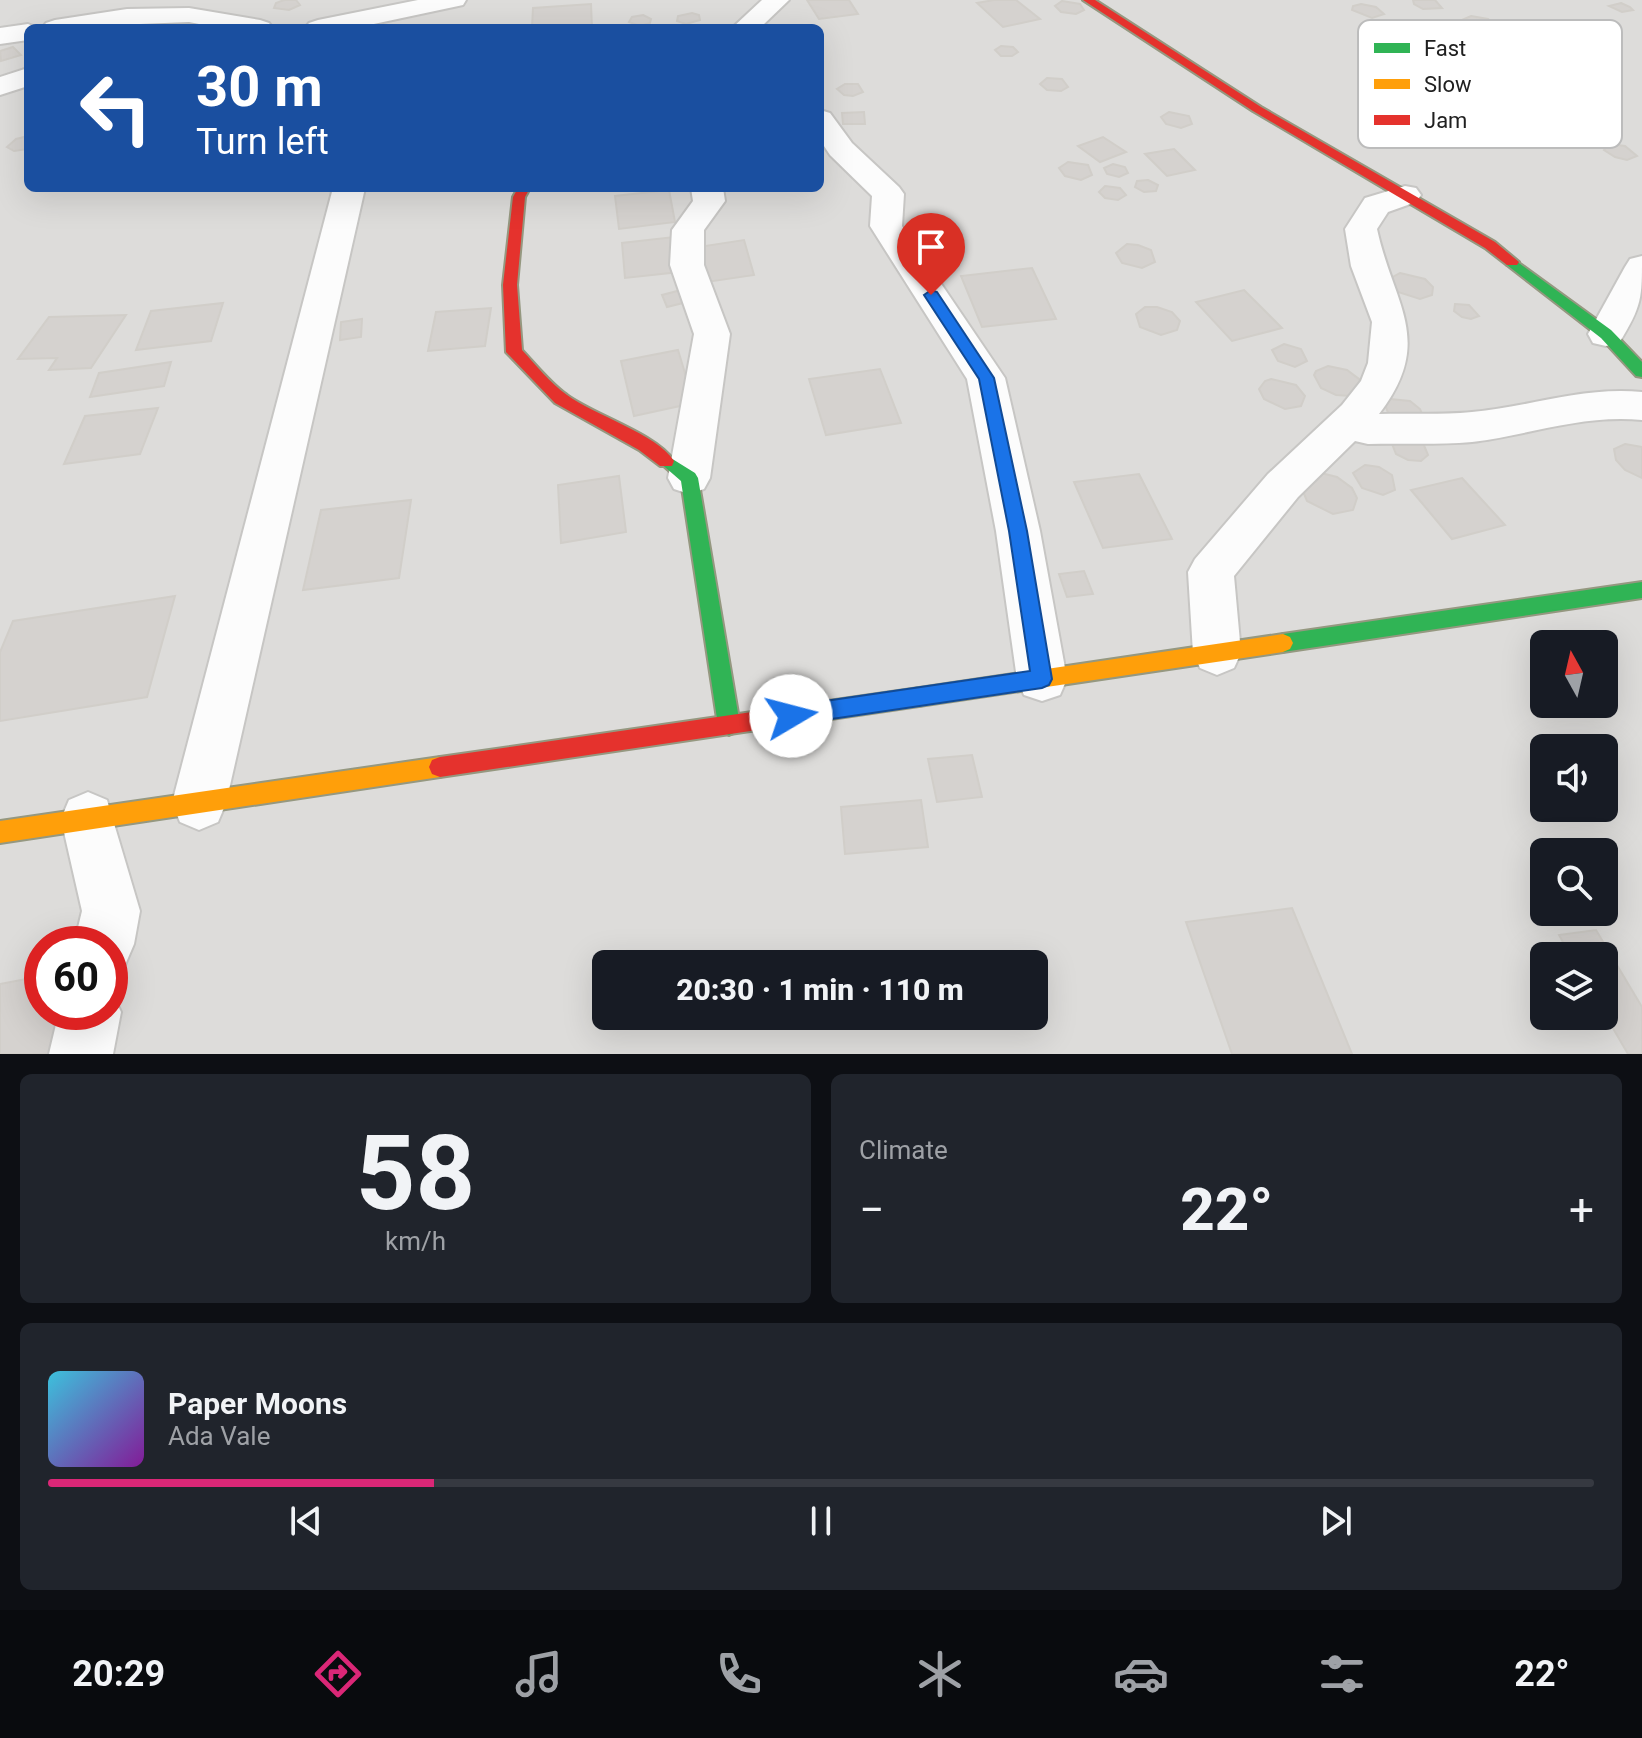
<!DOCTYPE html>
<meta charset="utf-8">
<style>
:root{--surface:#171b24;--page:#20242c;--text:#f1f3f6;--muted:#9ea1a6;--line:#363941;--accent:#db2777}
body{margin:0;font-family:Roboto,sans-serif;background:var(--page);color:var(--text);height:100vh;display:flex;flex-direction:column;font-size:30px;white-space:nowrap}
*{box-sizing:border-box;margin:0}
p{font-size:26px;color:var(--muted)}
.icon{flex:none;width:44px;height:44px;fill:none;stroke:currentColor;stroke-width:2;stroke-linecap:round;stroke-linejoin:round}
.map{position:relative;height:1054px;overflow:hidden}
.sheet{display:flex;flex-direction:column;gap:20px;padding:20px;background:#0d0f14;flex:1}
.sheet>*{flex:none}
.hud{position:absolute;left:24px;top:24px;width:800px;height:168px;border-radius:12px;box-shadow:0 8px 32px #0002;background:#1a4fa0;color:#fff;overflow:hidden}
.needle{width:52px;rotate:352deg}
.controls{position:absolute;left:1530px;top:630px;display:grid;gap:16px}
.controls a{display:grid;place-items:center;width:88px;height:88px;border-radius:12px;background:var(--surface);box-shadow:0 8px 32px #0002;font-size:40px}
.speed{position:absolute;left:24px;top:926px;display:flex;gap:16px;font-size:40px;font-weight:700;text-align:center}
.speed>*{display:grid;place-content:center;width:104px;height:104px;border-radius:50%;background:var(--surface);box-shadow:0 8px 32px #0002;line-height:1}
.speed .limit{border:12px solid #d22;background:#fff;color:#111}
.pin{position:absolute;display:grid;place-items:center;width:68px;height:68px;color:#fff;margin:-82px -34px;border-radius:50% 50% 50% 0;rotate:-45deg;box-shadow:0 0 8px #0007}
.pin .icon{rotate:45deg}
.me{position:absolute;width:88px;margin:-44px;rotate:82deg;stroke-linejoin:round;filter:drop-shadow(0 0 6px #0008)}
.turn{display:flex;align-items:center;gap:28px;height:168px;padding:0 40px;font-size:36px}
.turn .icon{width:104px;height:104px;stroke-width:2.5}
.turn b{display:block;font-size:56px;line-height:68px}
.big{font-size:60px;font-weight:800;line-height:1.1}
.sheet .widget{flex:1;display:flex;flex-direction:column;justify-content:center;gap:12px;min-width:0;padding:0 28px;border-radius:12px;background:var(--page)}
.sheet .dial{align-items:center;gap:0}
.dial b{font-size:104px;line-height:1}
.song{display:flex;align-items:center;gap:24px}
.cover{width:96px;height:96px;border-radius:12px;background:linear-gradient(135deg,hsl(190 70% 55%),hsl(290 70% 35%))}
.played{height:8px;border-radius:4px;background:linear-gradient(90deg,var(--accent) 25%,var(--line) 25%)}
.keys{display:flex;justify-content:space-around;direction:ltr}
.heat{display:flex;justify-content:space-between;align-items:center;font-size:44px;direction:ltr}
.sheet .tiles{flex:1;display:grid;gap:20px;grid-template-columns:1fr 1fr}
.widget:last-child{grid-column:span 2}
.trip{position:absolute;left:592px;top:950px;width:456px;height:80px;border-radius:12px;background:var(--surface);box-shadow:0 8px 32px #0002;font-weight:800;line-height:80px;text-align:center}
.tab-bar{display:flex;height:128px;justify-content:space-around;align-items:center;background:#090b0e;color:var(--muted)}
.tab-bar .icon{width:56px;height:56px}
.tab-bar .selected{color:var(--accent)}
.tab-bar b{font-size:36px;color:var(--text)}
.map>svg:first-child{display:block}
</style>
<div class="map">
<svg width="1642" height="1054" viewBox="0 0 1642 1054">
<rect width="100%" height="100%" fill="#eeece8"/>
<path fill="#dddcda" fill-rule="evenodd" d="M 0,0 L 1642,0 L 1642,1054 L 0,1054 ZM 28,28 L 820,28 L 820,188 L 28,188 ZM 1544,644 L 1604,644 L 1604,704 L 1544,704 ZM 1544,748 L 1604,748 L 1604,808 L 1544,808 ZM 1544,852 L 1604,852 L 1604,912 L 1544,912 ZM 42,944 L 110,944 L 110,1012 L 42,1012 ZM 1544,956 L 1604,956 L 1604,1016 L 1544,1016 ZM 606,964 L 1034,964 L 1034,1016 L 606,1016 Z"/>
<g fill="#d5d2cf" stroke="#d1cec9" stroke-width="2">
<path d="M 284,0 L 296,0 L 300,5 L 289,10 L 274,8 L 276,3 Z"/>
<path d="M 807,0 L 849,0 L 858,14 L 819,19 Z"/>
<path d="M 994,0 L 1016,0 L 1040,19 L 1003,27 L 977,3 Z"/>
<path d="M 1413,0 L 1435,0 L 1442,8 L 1423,9 L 1414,4 Z"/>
<path d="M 1062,1 L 1080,4 L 1084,10 L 1076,14 L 1061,12 L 1055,6 Z"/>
<path d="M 1621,3 L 1630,7 L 1633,10 L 1622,12 L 1609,6 Z"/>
<path d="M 591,4 L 592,28 L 532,28 L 533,8 Z"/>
<path d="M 1361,4 L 1376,7 L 1384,14 L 1372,18 L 1352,10 L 1353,6 Z"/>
<path d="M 692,13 L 699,15 L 700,20 L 686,24 L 677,21 L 678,16 Z"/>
<path d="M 643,15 L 651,19 L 650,23 L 640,26 L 629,22 L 632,17 Z"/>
<path d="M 1471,16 L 1488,19 L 1496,27 L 1485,31 L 1467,26 L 1462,20 Z"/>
<path d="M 1001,46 L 1013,47 L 1018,52 L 1012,56 L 1001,56 L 995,50 Z"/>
<path d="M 13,47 L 21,55 L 1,61 L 0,51 Z"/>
<path d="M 1047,78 L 1062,79 L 1068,87 L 1061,91 L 1047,90 L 1040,84 Z"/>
<path d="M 845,84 L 858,84 L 863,92 L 853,96 L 844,95 L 837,89 Z"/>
<path d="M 864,112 L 865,124 L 843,124 L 842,113 Z"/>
<path d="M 1169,112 L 1189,116 L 1192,124 L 1181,128 L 1166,124 L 1161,117 Z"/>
<path d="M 28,136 L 28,149 L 14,151 L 7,147 L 16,139 Z"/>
<path d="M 1103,137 L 1126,152 L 1100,162 L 1078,146 Z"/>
<path d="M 1609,144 L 1625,146 L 1637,156 L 1627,160 L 1615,157 L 1604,150 Z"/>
<path d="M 1174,149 L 1195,170 L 1167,176 L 1145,154 Z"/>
<path d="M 1068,162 L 1088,165 L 1092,175 L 1081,180 L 1065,176 L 1059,168 Z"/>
<path d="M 1113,164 L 1125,167 L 1128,173 L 1119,177 L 1107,174 L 1104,168 Z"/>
<path d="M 1148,180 L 1158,185 L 1156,191 L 1144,192 L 1135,187 L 1137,181 Z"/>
<path d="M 1105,186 L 1120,188 L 1126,195 L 1118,200 L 1105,198 L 1099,192 Z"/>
<path d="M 669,190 L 675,222 L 619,229 L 615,196 Z"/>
<path d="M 674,237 L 679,272 L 625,278 L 622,243 Z"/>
<path d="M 744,240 L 754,275 L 700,283 L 692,248 Z"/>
<path d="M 1127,244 L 1138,245 L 1151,250 L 1155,262 L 1142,268 L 1122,263 L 1116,253 Z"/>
<path d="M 1032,268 L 1056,319 L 982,327 L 961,276 Z"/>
<path d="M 1400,273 L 1425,279 L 1433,287 L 1432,295 L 1420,299 L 1398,292 L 1391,278 Z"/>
<path d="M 685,289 L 691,301 L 667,307 L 662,295 Z"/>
<path d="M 1244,290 L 1282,328 L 1232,341 L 1196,302 Z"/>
<path d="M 223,303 L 211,341 L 136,350 L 151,311 Z"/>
<path d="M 1455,304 L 1469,305 L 1479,316 L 1471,319 L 1462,317 L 1454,311 Z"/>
<path d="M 1145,307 L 1157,307 L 1172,312 L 1180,321 L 1177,330 L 1161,335 L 1140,327 L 1136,314 Z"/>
<path d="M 491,308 L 485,346 L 428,351 L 436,312 Z"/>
<path d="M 126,315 L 91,368 L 49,370 L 57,358 L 18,359 L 49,317 Z"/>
<path d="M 362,319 L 361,337 L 340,340 L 341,322 Z"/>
<path d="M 1284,344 L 1301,349 L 1307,361 L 1295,367 L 1278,361 L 1272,350 Z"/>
<path d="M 678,350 L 694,403 L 634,416 L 621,361 Z"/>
<path d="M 171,362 L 164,386 L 90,397 L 99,373 Z"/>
<path d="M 1328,366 L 1347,370 L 1359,379 L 1361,384 L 1351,396 L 1336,395 L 1321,388 L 1314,375 L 1316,371 Z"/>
<path d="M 880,369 L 901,423 L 826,435 L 809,379 Z"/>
<path d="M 1271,379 L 1296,385 L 1305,396 L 1301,406 L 1285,409 L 1264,399 L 1259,389 L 1265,381 Z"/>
<path d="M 1390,399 L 1410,401 L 1420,409 L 1423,416 L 1389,415 L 1385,405 Z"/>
<path d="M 158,408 L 140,454 L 64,464 L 85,416 Z"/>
<path d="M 1391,441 L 1423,443 L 1428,455 L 1421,461 L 1408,460 L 1396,454 Z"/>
<path d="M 1625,444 L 1642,447 L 1642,478 L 1625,470 L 1616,460 L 1614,449 Z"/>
<path d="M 1365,465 L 1379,467 L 1392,475 L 1395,490 L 1383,495 L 1362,488 L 1353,473 Z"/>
<path d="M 1321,473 L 1337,477 L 1352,488 L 1357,498 L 1353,510 L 1333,514 L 1307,501 L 1302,489 Z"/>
<path d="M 1139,474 L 1172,539 L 1103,548 L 1074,482 Z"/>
<path d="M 619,476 L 626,532 L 561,543 L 558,485 Z"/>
<path d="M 1462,478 L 1505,525 L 1452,539 L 1411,490 Z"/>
<path d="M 411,500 L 399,578 L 303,590 L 321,510 Z"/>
<path d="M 1084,571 L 1093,594 L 1067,597 L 1059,574 Z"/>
<path d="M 175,596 L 147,697 L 0,721 L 0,652 L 13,621 Z"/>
<path d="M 972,755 L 982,797 L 937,802 L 928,759 Z"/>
<path d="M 921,800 L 928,847 L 845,854 L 841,807 Z"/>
<path d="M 1292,908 L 1352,1054 L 1232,1054 L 1186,922 Z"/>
<path d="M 1596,930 L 1642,1007 L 1642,1054 L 1628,1054 L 1604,1013 L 1604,956 L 1571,956 L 1559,935 Z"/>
<path d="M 42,976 L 42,1012 L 64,1012 L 52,1054 L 0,1054 L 0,984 Z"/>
</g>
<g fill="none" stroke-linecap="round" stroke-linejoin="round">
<defs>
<g id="street">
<path d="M 418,0 L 466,0 L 463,5 L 355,28 L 305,28 L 309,23 L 318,20 Z"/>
<path d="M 762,0 L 789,0 L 760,28 L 732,28 Z"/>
<path d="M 189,8 L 260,20 L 269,23 L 273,28 L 219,28 L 189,22 L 42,28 L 46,23 L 55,20 L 127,9 Z"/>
<path d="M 28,24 L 38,28 L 28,28 L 28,40 L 0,44 L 0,28 Z"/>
<path d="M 28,68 L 28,86 L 0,95 L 0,77 Z"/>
<path d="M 820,110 L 830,113 L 852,143 L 899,187 L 904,194 L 902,226 L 1005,378 L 1040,531 L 1067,679 L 1060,695 L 1042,701 L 1024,695 L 1017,679 L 996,531 L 967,379 L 870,226 L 872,196 L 830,155 L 820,140 Z"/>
<path d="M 1405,186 L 1416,188 L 1421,195 L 1416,202 L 1388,212 L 1377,229 C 1393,304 1436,340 1379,414 C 1410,413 1441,415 1472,412 C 1529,407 1584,386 1642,392 L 1642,420 C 1584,414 1529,435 1472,442 C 1438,445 1402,443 1368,444 L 1355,441 L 1298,497 L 1234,576 L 1241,653 L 1234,668 L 1217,675 L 1200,668 L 1193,653 L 1188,572 L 1195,559 L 1268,474 L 1342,405 L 1361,381 L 1368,363 L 1372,322 L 1351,266 L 1345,229 L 1365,198 Z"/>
<path d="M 333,188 L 365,188 L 226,803 L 218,822 L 199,830 L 180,822 L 172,803 Z"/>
<path d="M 691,188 L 723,188 L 725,201 L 704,230 L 704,265 L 730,334 L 710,478 L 704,489 L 689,494 L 674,489 L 668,478 L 694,334 L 670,265 L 672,230 L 693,201 Z"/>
<path d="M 1642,256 C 1642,298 1642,306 1619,343 L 1606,346 L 1593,343 L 1588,334 L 1625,267 L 1630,259 Z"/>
<path d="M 88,792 L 107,800 L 140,911 L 134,944 L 125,965 L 110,971 L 110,944 L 74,944 L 82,911 L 61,819 L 69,800 Z"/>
<path d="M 110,989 L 121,1012 L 113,1054 L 49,1054 L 59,1012 L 110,1012 Z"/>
</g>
<g id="fast">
<path d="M 1512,258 L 1611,330 L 1642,362 L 1642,377 L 1636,376 L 1601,338 L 1507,265 L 1505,262 Z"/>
<path d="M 666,455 L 695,473 L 698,478 L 740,725 L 736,732 L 729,735 L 722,732 L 718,725 L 681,481 L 658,461 Z"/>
<path d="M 1642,582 L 1642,598 L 1283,652 L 1276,649 L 1273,643 L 1276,637 L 1283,634 Z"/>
</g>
<g id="slow">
<path d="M 1283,634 L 1290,637 L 1293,643 L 1290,649 L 1283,652 L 919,706 L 912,704 L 909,697 L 912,690 L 919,688 Z"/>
<path d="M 440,757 L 448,760 L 451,767 L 448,774 L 440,777 L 0,843 L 0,821 Z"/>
</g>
<g id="jam">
<path d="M 1083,0 L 1095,0 L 1261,107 L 1495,242 L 1519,262 L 1517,265 L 1507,265 L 1485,248 L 1253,111 Z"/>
<path d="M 518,188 L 530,188 L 525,197 L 517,285 L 522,350 C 536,365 550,383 567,395 C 594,415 657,434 674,461 L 672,466 L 660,466 L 639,450 L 555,403 L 506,352 L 503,285 L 513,197 Z"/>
<path d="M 919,688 L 926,690 L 929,697 L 926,704 L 919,706 L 440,777 L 432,774 L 429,767 L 432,760 L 440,757 Z"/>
</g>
</defs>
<use href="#street" stroke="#c7c6c4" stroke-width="4"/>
<use href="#fast" stroke="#959880" stroke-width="4"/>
<use href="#slow" stroke="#959880" stroke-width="4"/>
<use href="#jam" stroke="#959880" stroke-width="4"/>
<use href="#street" fill="#fcfcfc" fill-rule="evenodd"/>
<use href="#fast" fill="#30b455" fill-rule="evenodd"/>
<use href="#slow" fill="#ff9f0a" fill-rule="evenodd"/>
<use href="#jam" fill="#e5322d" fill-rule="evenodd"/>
</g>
<path fill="#1a73e8" stroke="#114b97" stroke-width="2" d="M 931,290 L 937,292 L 994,378 L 1027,531 L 1052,679 L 1049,685 L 1042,688 L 791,725 L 784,723 L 781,716 L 784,709 L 791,706 L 1030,671 L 1009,531 L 979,379 L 924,295 Z"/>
<rect x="1358" y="20" width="264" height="128" rx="12" fill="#fff" stroke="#bcbcbc" stroke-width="2"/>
<rect x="1374" y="43" width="36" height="10" fill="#30b455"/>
<rect x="1374" y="79" width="36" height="10" fill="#ff9f0a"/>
<rect x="1374" y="115" width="36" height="10" fill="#e5322d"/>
<g font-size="22" fill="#202020">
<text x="1424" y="56">Fast</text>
<text x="1424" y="92">Slow</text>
<text x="1424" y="128">Jam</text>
</g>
</svg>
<div class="controls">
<a><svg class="needle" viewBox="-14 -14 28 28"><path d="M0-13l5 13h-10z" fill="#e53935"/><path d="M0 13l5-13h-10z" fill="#9ea1a6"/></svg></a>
<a><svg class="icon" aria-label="sound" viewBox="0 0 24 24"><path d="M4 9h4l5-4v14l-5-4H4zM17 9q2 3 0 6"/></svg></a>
<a><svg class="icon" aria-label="search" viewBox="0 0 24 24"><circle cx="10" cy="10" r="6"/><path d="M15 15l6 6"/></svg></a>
<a><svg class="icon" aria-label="layers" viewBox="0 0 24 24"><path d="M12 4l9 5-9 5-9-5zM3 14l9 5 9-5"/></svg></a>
</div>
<div class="speed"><div class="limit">60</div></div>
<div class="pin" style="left:931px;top:295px;background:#d93025"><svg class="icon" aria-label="arrive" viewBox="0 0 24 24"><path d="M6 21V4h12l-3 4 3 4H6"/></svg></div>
<svg class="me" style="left:791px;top:716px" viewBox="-20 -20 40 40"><circle r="19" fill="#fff"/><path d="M0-13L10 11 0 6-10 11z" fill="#1a73e8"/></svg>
<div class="trip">20:30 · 1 min · 110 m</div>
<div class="hud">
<div class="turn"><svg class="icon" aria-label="left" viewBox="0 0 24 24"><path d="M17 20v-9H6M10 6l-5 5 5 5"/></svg><div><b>30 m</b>Turn left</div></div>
</div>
</div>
<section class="sheet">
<div class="tiles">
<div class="widget dial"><b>58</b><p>km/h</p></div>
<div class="widget"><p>Climate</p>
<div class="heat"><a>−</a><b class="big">22°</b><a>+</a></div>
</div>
<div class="widget">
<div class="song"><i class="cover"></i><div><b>Paper Moons</b><p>Ada Vale</p></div></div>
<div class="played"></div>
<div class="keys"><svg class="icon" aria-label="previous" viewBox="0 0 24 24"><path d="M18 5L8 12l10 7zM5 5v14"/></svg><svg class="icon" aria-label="pause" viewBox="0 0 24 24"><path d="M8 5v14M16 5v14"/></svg><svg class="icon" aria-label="next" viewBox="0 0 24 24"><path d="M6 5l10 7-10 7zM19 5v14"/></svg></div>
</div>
</div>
</section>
<nav class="tab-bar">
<b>20:29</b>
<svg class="icon selected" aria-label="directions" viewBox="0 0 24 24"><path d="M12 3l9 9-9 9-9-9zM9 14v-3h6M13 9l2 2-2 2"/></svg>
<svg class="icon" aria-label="music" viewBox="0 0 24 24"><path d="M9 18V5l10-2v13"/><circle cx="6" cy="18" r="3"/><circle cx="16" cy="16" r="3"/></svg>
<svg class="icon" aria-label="phone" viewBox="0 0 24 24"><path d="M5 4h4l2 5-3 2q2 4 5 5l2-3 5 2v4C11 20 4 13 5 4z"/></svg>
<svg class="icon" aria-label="climate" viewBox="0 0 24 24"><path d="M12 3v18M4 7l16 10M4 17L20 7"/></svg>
<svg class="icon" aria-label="car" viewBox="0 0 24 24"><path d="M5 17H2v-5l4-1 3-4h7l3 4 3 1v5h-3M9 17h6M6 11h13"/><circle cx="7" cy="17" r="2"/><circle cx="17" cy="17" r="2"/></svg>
<svg class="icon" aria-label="filters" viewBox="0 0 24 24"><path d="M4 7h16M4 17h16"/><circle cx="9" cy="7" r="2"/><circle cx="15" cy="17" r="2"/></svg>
<b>22°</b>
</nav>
